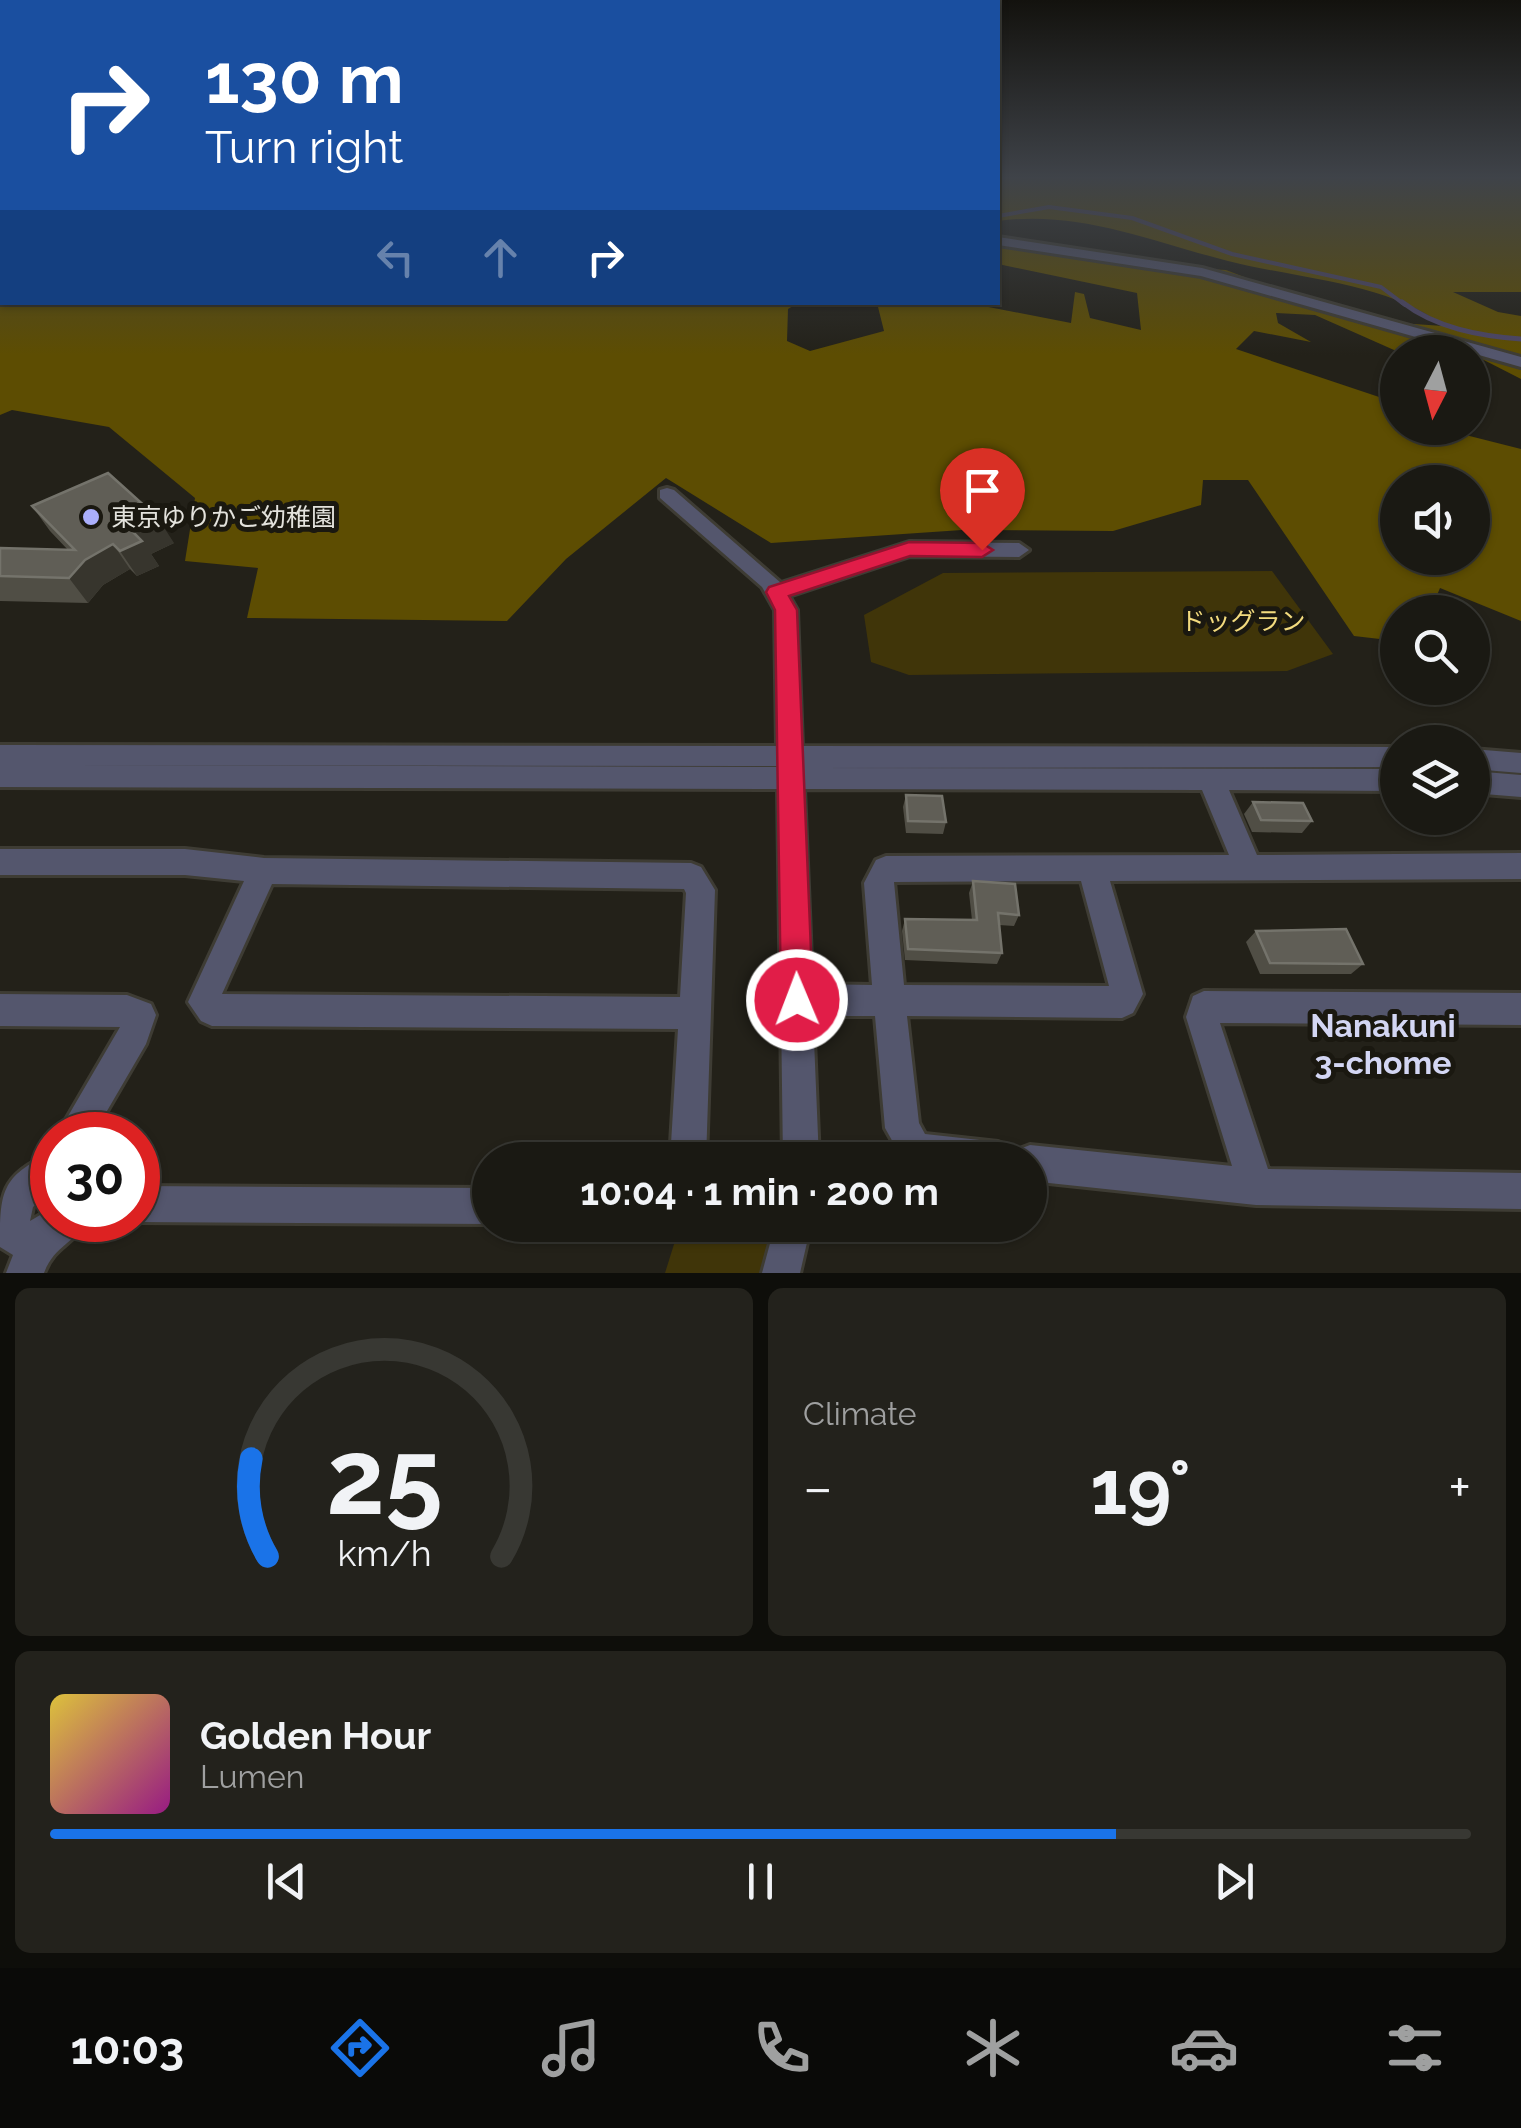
<!DOCTYPE html>
<meta charset="utf-8">
<style>
:root{--surface:#1a1913;--page:#23221c;--text:#f1f3f6;--muted:#9fa0a0;--line:#383833;--accent:#1a73e8}
body{margin:0;font-family:Raleway,"Noto Sans JP",sans-serif;background:var(--page);color:var(--text);height:100vh;display:flex;flex-direction:column;font-size:38px;white-space:nowrap}
*{box-sizing:border-box;margin:0}
p{font-size:32px;color:var(--muted)}
.icon{flex:none;width:55px;height:55px;fill:none;stroke:currentColor;stroke-width:2;stroke-linecap:round;stroke-linejoin:round}
.map{position:relative;height:1273px;overflow:hidden}
.drawer{display:flex;flex-direction:column;gap:15px;padding:15px;background:#0e0e0a;flex:1}
.drawer>*{flex:none}
.guide{position:absolute;left:0px;top:0px;width:1000px;height:305px;box-shadow:0 2px 8px #0004,0 0 0 2px var(--line);background:#1a4fa0;color:#fff;overflow:hidden}
.needle{width:65px;rotate:186deg}
.tools{position:absolute;left:1380px;top:335px;display:grid;gap:20px}
.tools a{display:grid;place-items:center;width:110px;height:110px;border-radius:50%;background:var(--surface);box-shadow:0 2px 8px #0004,0 0 0 2px var(--line);font-size:50px}
.speed{position:absolute;left:30px;top:1112px;display:flex;gap:20px;font-size:50px;font-weight:700;text-align:center}
.speed>*{display:grid;place-content:center;width:130px;height:130px;border-radius:50%;background:var(--surface);box-shadow:0 2px 8px #0004,0 0 0 2px var(--line);line-height:1}
.speed .limit{border:15px solid #d22;background:#fff;color:#111}
.pin{position:absolute;display:grid;place-items:center;width:85px;height:85px;color:#fff;margin:-102px -42px;border-radius:50% 50% 50% 0;rotate:-45deg;box-shadow:0 0 10px #0007}
.pin .icon{rotate:45deg}
.me{position:absolute;width:110px;margin:-55px;rotate:359deg;stroke-linejoin:round;filter:drop-shadow(0 0 8px #0008)}
.turn{display:flex;align-items:center;gap:35px;height:210px;padding:0 40px;font-size:45px}
.turn .icon{width:130px;height:130px;stroke-width:2.5}
.turn b{display:block;font-size:70px;line-height:85px}
.lanes{display:flex;align-items:center;height:95px;padding:0 40px;background:#0003;justify-content:center;gap:50px;direction:ltr}
.lanes .off{opacity:.35}
.big{font-size:75px;font-weight:700;line-height:1.1}
.drawer .card{flex:1;display:flex;flex-direction:column;justify-content:center;gap:15px;min-width:0;padding:0 35px;border-radius:15px;background:var(--page)}
.drawer .dial{align-items:center;gap:0}
.dial svg{height:260px;overflow:visible;fill:none;stroke:var(--line);stroke-width:7;stroke-linecap:round;text-anchor:middle}
.dial text{fill:var(--text);stroke:none}
.song{display:flex;align-items:center;gap:30px}
.cover{width:120px;height:120px;border-radius:15px;background:linear-gradient(135deg,hsl(50 70% 55%),hsl(310 70% 35%))}
.played{height:10px;border-radius:5px;background:linear-gradient(90deg,var(--accent) 75%,var(--line) 75%)}
.keys{display:flex;justify-content:space-around;direction:ltr}
.heat{display:flex;justify-content:space-between;align-items:center;font-size:55px;direction:ltr}
.drawer .tiles{flex:1;display:grid;gap:15px;grid-template-columns:1fr 1fr}
.card:last-child{grid-column:span 2}
.trip{position:absolute;left:472px;top:1142px;width:575px;height:100px;border-radius:50px;background:var(--surface);box-shadow:0 2px 8px #0004,0 0 0 2px var(--line);font-weight:700;line-height:100px;text-align:center}
.tab-bar{display:flex;height:160px;justify-content:space-around;align-items:center;background:#0a0a08;color:var(--muted)}
.tab-bar .icon{width:70px;height:70px}
.tab-bar .current{color:var(--accent)}
.tab-bar b{font-size:45px;color:var(--text)}
.map>svg:first-child{display:block}
</style>
<div class="map">
<svg width="1521" height="1273" viewBox="0 0 1521 1273">
<rect width="100%" height="100%" fill="#232119"/>
<g fill="#403509">
<path d="M 1272,571 L 1333,654 L 1287,671 L 909,675 L 871,662 L 864,615 L 943,573 Z"/>
<path d="M 680,1225 L 779,1225 L 764,1273 L 665,1273 Z"/>
</g>
<path fill="#5d4d02" fill-rule="evenodd" d="M 0,177 L 2,302 L 798,303 L 788,309 L 787,341 L 810,351 L 884,331 L 877,303 L 968,303 L 1071,323 L 1075,292 L 1084,294 L 1090,318 L 1141,330 L 1137,293 L 998,264 L 998,244 L 1119,264 L 1226,270 L 1357,320 L 1443,326 C 1391,283 1293,278 1228,261 C 1150,241 1079,210 998,221 L 998,177 L 1521,177 L 1521,292 L 1453,292 L 1498,312 L 1521,316 L 1521,379 L 1478,357 L 1454,337 L 1456,352 L 1394,350 L 1315,315 L 1276,313 L 1278,323 L 1311,342 L 1254,331 L 1236,349 L 1397,403 L 1398,428 L 1438,428 L 1521,449 L 1521,621 L 1440,588 L 1430,612 L 1398,612 L 1397,641 L 1354,636 L 1248,480 L 1203,480 L 1201,505 L 1113,531 L 962,530 L 771,543 L 666,478 L 566,559 L 507,621 L 247,618 L 258,568 L 185,561 L 195,498 L 109,427 L 12,410 L 0,415 ZM 1398,482 L 1472,482 L 1472,558 L 1398,558 Z"/>
<g fill="none" stroke-linecap="round" stroke-linejoin="round">
<path stroke="#4c4664" stroke-width="4" d="M 998,216 L 1049,207 L 1132,218 L 1232,254 L 1381,287 L 1405,305"/>
<path stroke="#4c4664" stroke-width="5" d="M 1402,302 C 1436,328 1479,336 1521,339"/>
<defs>
<g id="minor">
<path d="M 998,237 L 1202,268 L 1521,357 L 1521,367 L 1201,276 L 998,245 Z"/>
<path d="M 667,488 L 674,490 L 781,583 L 909,542 L 1019,543 L 1029,550 L 1019,557 L 910,556 L 789,596 L 797,610 L 802,746 L 1398,747 L 1398,767 L 803,768 L 1398,769 L 1398,791 L 1229,790 L 1257,855 L 1521,853 L 1521,879 L 1110,881 L 1143,994 L 1133,1013 L 1122,1018 L 907,1016 L 919,1123 L 925,1134 L 998,1142 L 1011,1147 L 1015,1157 L 1017,1150 L 1030,1145 L 1232,1166 L 1186,1017 L 1193,996 L 1204,991 L 1521,993 L 1521,1025 L 1220,1023 L 1268,1169 L 1521,1173 L 1521,1209 L 1256,1205 L 1030,1181 L 1030,1160 L 903,1160 L 885,1128 L 875,1016 L 813,1016 L 819,1160 L 783,1160 L 778,789 L 0,787 L 0,745 L 777,746 L 775,610 L 762,587 L 660,498 L 660,490 ZM 53,765 L 777,766 L 777,767 ZM 804,789 L 1202,790 L 1229,855 L 886,856 L 876,860 L 864,883 L 872,985 L 812,984 ZM 1081,881 L 1109,986 L 904,985 L 894,882 Z"/>
<path d="M 1472,749 L 1521,753 L 1521,773 L 1472,769 Z"/>
<path d="M 1472,771 L 1521,775 L 1521,797 L 1472,793 Z"/>
<path d="M 0,849 L 185,849 L 264,858 L 691,863 L 701,867 L 715,890 L 706,1160 L 670,1160 L 678,1029 L 212,1026 L 201,1021 L 188,1002 L 244,881 L 185,875 L 0,875 ZM 272,884 L 684,889 L 686,893 L 680,997 L 222,994 Z"/>
<path d="M 0,994 L 127,995 L 151,1004 L 156,1015 L 146,1044 L 93,1135 L 57,1135 L 120,1027 L 0,1026 Z"/>
<path d="M 52,1153 L 52,1190 L 33,1207 L 30,1221 L 52,1208 L 52,1220 L 85,1220 C 75,1245 55,1244 44,1273 L 6,1273 L 13,1255 L 0,1247 C 0,1193 0,1176 52,1153 Z"/>
<path d="M 138,1186 L 490,1188 L 490,1224 L 138,1222 L 133,1220 L 138,1220 Z"/>
<path d="M 775,1225 L 811,1225 L 800,1273 L 762,1273 Z"/>
</g>
</defs>
<use href="#minor" stroke="#3e3c34" stroke-width="6"/>
<use href="#minor" fill="#54566d" fill-rule="evenodd"/>
</g>
<g fill="#504e45">
<path d="M 32,506 L 174,543 L 151,554 L 159,566 L 137,576 L 130,569 L 103,585 L 88,603 L 0,601 L 0,548 L 68,550 L 50,531 Z"/>
<path d="M 906,795 L 946,822 L 943,834 L 906,833 L 903,807 Z"/>
<path d="M 1253,802 L 1312,821 L 1302,833 L 1252,832 L 1244,814 Z"/>
<path d="M 973,881 L 1019,915 L 1014,926 L 999,925 L 1002,953 L 997,964 L 905,960 L 902,931 L 905,919 L 972,920 L 969,893 Z"/>
<path d="M 1256,931 L 1363,964 L 1351,974 L 1260,974 L 1246,942 Z"/>
</g>
<g fill="#37352d">
<path d="M 158,518 L 174,543 L 151,554 L 159,566 L 137,576 L 120,551 L 132,531 Z"/>
<path d="M 113,544 L 130,569 L 103,585 L 88,603 L 69,578 L 85,560 Z"/>
</g>
<g fill="#605e56" stroke="#74736b" stroke-width="2.5">
<path d="M 108,473 L 158,518 L 132,531 L 142,541 L 120,551 L 113,544 L 85,560 L 69,578 L 0,576 L 0,548 L 75,550 L 32,506 Z"/>
<path d="M 906,795 L 942,796 L 946,822 L 908,821 Z"/>
<path d="M 1253,802 L 1303,803 L 1312,821 L 1261,820 Z"/>
<path d="M 973,881 L 1015,884 L 1019,915 L 998,913 L 1002,953 L 908,949 L 905,919 L 977,920 Z"/>
<path d="M 1346,929 L 1363,964 L 1270,963 L 1256,931 Z"/>
</g>
<linearGradient id="sky" x2="0" y2="1"><stop stop-color="#13120e"/><stop offset="0.5" stop-color="#3f4349"/><stop offset="1" stop-color="#3f4349" stop-opacity="0"/></linearGradient>
<rect width="1521" height="355" fill="url(#sky)"/>
<path fill="#e11d48" stroke="#92132f" stroke-width="2.5" d="M 909,542 L 982,543 L 993,550 L 982,557 L 910,556 L 789,596 L 797,610 L 813,1000 L 808,1011 L 797,1016 L 786,1011 L 781,1000 L 775,610 L 766,592 L 769,587 Z"/>
<circle fill="#abaffb" stroke="#1a1810" stroke-width="4" cx="91" cy="517" r="10"/>
<g text-anchor="middle" stroke-width="10" stroke-linejoin="round" paint-order="stroke">
<g font-size="25" fill="#e3e2dc" stroke="#1a1810" text-anchor="start">
<text x="111" y="526">東京ゆりかご幼稚園</text>
</g>
<g font-size="25" fill="#f3db7e" stroke="#1a1810">
<text x="1243" y="630">ドッグラン</text>
</g>
<g font-size="32" font-weight="bold" fill="#d3d6f3" stroke="#1a1810">
<text x="1383" y="1037">Nanakuni<tspan x="1383" dy="37">3-chome</tspan></text>
</g>
</g>
</svg>
<div class="tools">
<a><svg class="needle" viewBox="-14 -14 28 28"><path d="M0-13l5 13h-10z" fill="#e53935"/><path d="M0 13l5-13h-10z" fill="#9fa0a0"/></svg></a>
<a><svg class="icon" aria-label="sound" viewBox="0 0 24 24"><path d="M4 9h4l5-4v14l-5-4H4zM17 9q2 3 0 6"/></svg></a>
<a><svg class="icon" aria-label="search" viewBox="0 0 24 24"><circle cx="10" cy="10" r="6"/><path d="M15 15l6 6"/></svg></a>
<a><svg class="icon" aria-label="layers" viewBox="0 0 24 24"><path d="M12 4l9 5-9 5-9-5zM3 14l9 5 9-5"/></svg></a>
</div>
<div class="speed"><div class="limit">30</div></div>
<div class="pin" style="left:982px;top:550px;background:#d93025"><svg class="icon" aria-label="arrive" viewBox="0 0 24 24"><path d="M6 21V4h12l-3 4 3 4H6"/></svg></div>
<svg class="me" style="left:797px;top:1000px" viewBox="-20 -20 40 40"><circle r="17" fill="#e11d48" stroke="#fff" stroke-width="3"/><path d="M0-11L8 9 0 5-8 9z" fill="#fff"/></svg>
<div class="trip">10:04 · 1 min · 200 m</div>
<div class="guide">
<div class="turn"><svg class="icon" aria-label="right" viewBox="0 0 24 24"><path d="M7 20v-9h11M14 6l5 5-5 5"/></svg><div><b>130 m</b>Turn right</div></div>
<div class="lanes"><svg class="icon off" aria-label="left" viewBox="0 0 24 24"><path d="M17 20v-9H6M10 6l-5 5 5 5"/></svg><svg class="icon off" aria-label="ahead" viewBox="0 0 24 24"><path d="M12 20V5M6 11l6-6 6 6"/></svg><svg class="icon" aria-label="right" viewBox="0 0 24 24"><path d="M7 20v-9h11M14 6l5 5-5 5"/></svg></div>
</div>
</div>
<section class="drawer">
<div class="tiles">
<div class="card dial"><svg viewBox="0 0 100 80">
<path d="M14 69A42 42 0 1 1 86 69"/>
<path d="M14 69A42 42 0 0 1 9 39" stroke="#1a73e8"/>
<text x="50" y="56" font-size="32" font-weight="700">25</text>
<text x="50" y="72" font-size="11">km/h</text>
</svg></div>
<div class="card"><p>Climate</p>
<div class="heat"><a>−</a><b class="big">19°</b><a>+</a></div>
</div>
<div class="card">
<div class="song"><i class="cover"></i><div><b>Golden Hour</b><p>Lumen</p></div></div>
<div class="played"></div>
<div class="keys"><svg class="icon" aria-label="previous" viewBox="0 0 24 24"><path d="M18 5L8 12l10 7zM5 5v14"/></svg><svg class="icon" aria-label="pause" viewBox="0 0 24 24"><path d="M8 5v14M16 5v14"/></svg><svg class="icon" aria-label="next" viewBox="0 0 24 24"><path d="M6 5l10 7-10 7zM19 5v14"/></svg></div>
</div>
</div>
</section>
<nav class="tab-bar">
<b>10:03</b>
<svg class="icon current" aria-label="directions" viewBox="0 0 24 24"><path d="M12 3l9 9-9 9-9-9zM9 14v-3h6M13 9l2 2-2 2"/></svg>
<svg class="icon" aria-label="music" viewBox="0 0 24 24"><path d="M9 18V5l10-2v13"/><circle cx="6" cy="18" r="3"/><circle cx="16" cy="16" r="3"/></svg>
<svg class="icon" aria-label="phone" viewBox="0 0 24 24"><path d="M5 4h4l2 5-3 2q2 4 5 5l2-3 5 2v4C11 20 4 13 5 4z"/></svg>
<svg class="icon" aria-label="climate" viewBox="0 0 24 24"><path d="M12 3v18M4 7l16 10M4 17L20 7"/></svg>
<svg class="icon" aria-label="car" viewBox="0 0 24 24"><path d="M5 17H2v-5l4-1 3-4h7l3 4 3 1v5h-3M9 17h6M6 11h13"/><circle cx="7" cy="17" r="2"/><circle cx="17" cy="17" r="2"/></svg>
<svg class="icon" aria-label="filters" viewBox="0 0 24 24"><path d="M4 7h16M4 17h16"/><circle cx="9" cy="7" r="2"/><circle cx="15" cy="17" r="2"/></svg>
</nav>
